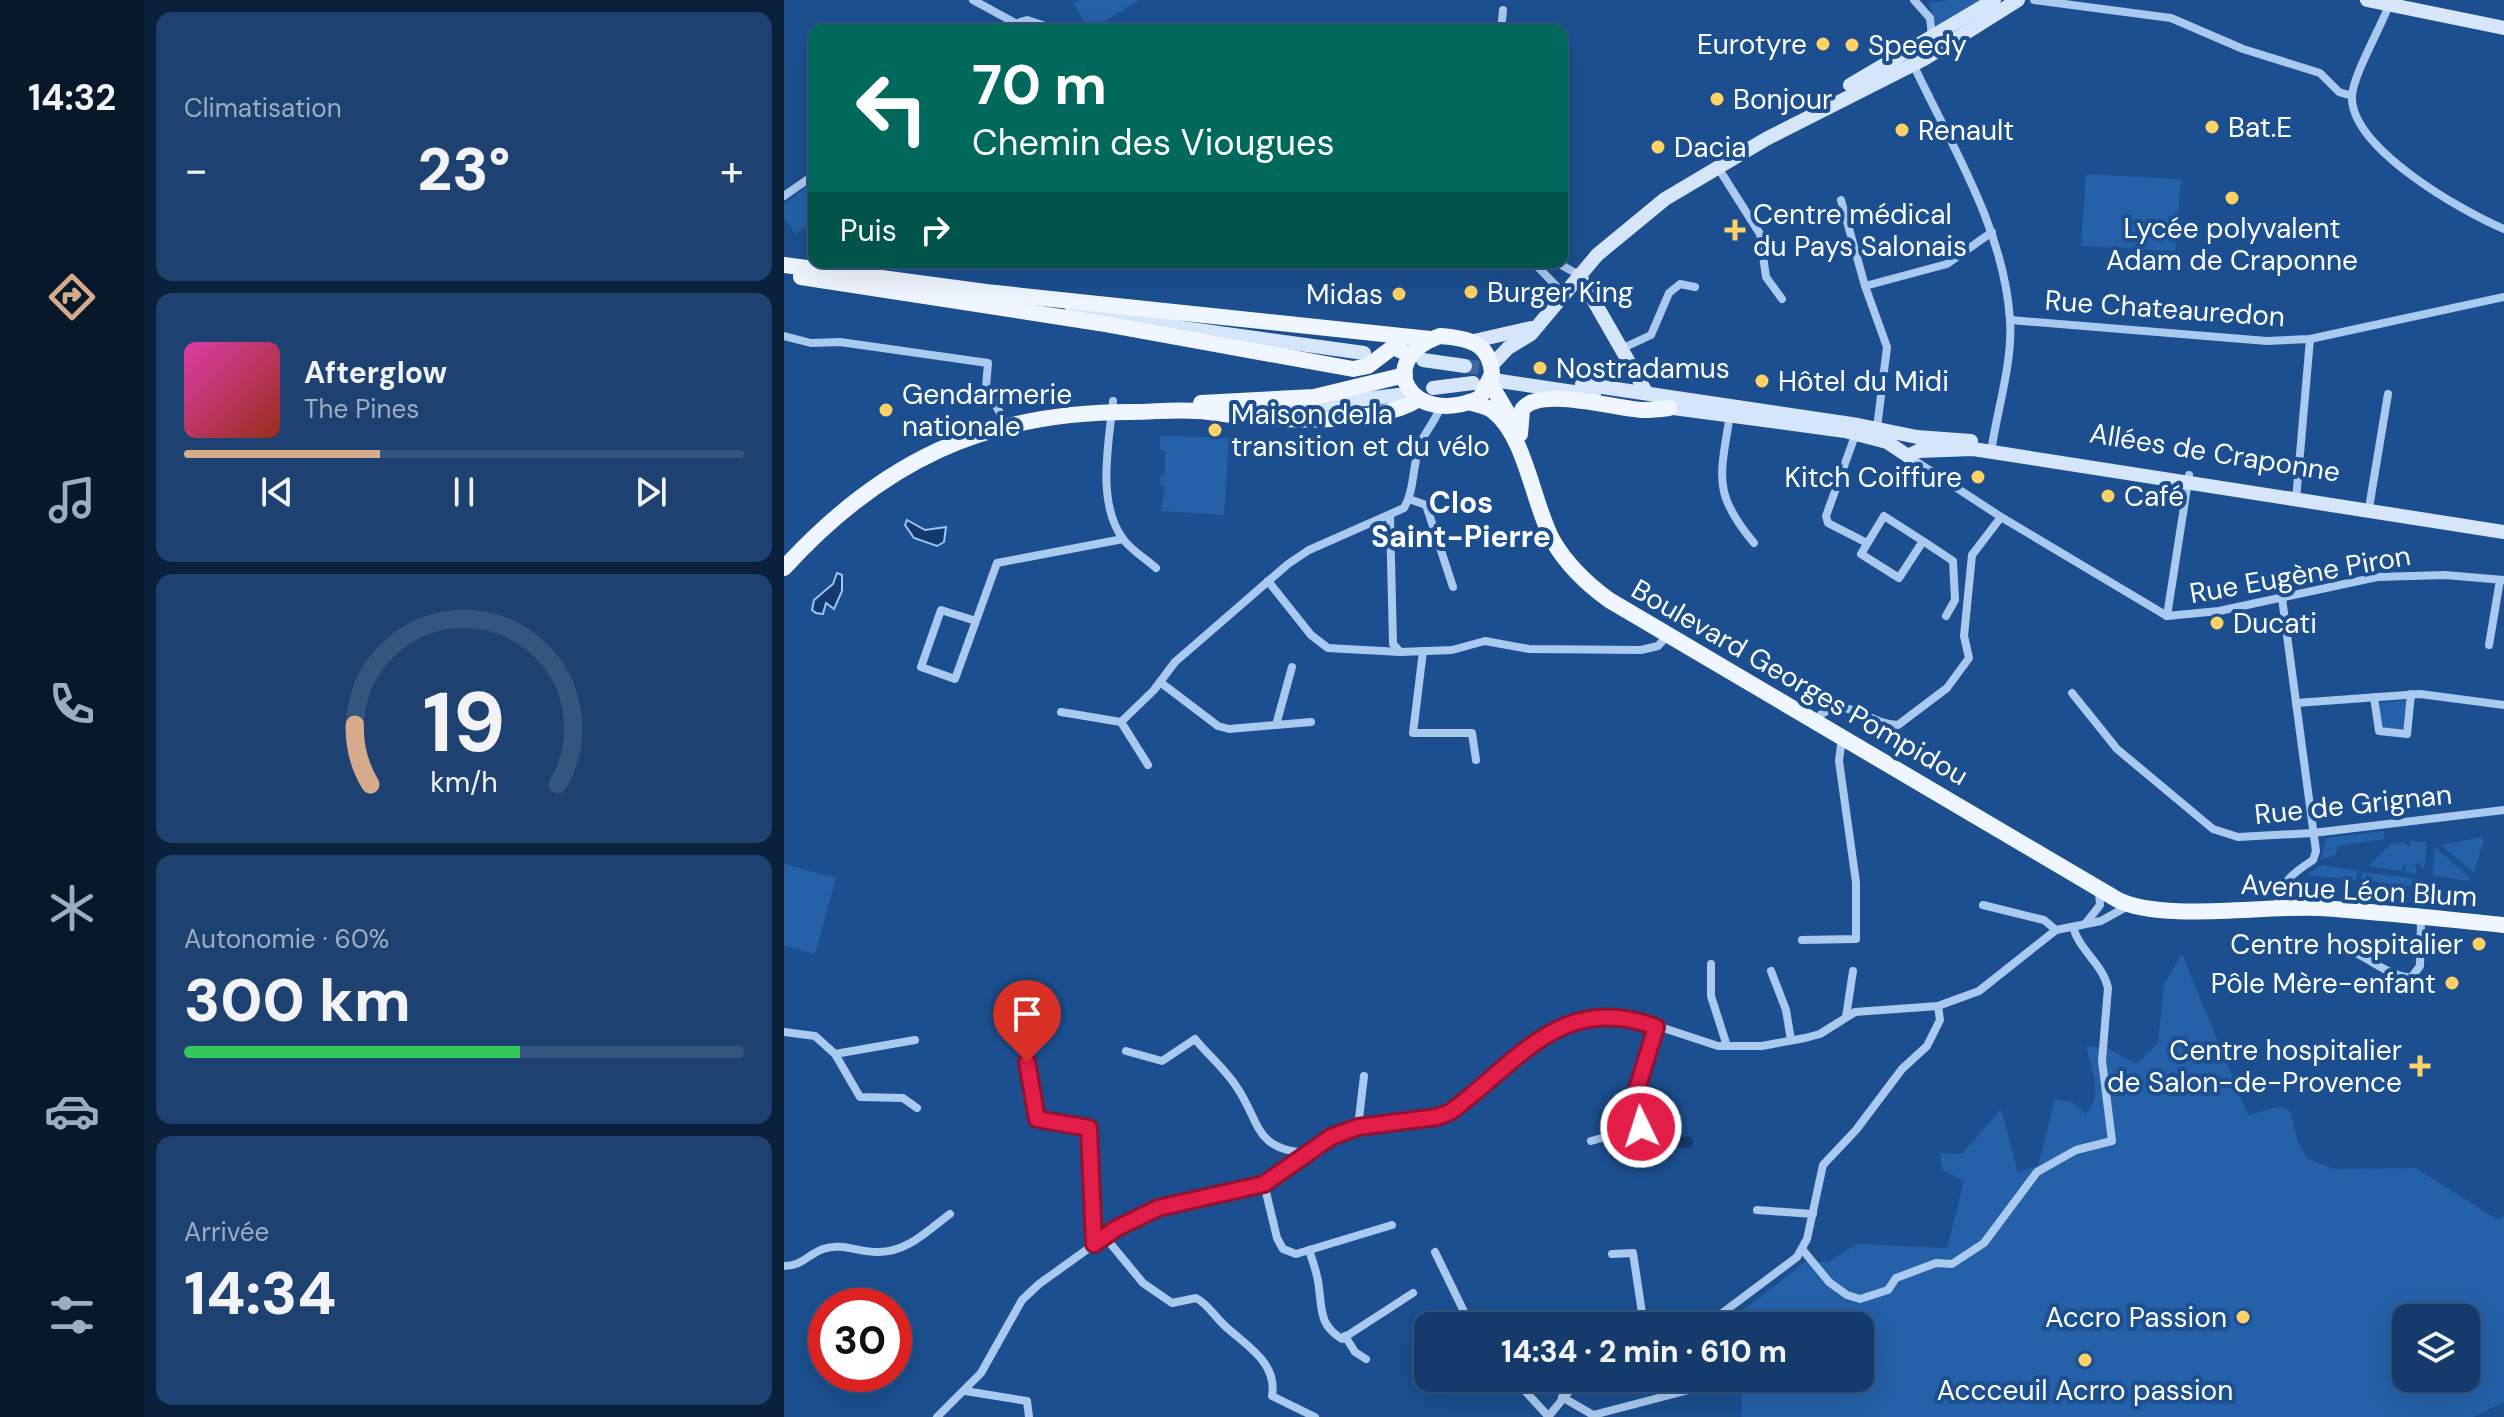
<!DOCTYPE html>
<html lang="fr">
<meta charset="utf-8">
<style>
:root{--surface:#143b6b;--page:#1d4271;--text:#f1f3f6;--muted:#9dadc1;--line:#33557e;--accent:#d6ab8b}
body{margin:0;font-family:"DM Sans",sans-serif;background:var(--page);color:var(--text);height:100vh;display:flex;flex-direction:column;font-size:30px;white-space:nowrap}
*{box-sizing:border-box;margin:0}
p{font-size:26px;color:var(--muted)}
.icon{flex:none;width:44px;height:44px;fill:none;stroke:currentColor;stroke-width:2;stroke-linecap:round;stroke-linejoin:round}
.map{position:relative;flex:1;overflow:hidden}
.side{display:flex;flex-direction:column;gap:12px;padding:12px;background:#0b203b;width:640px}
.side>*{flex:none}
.banner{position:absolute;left:24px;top:24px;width:760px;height:244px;border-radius:16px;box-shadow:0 8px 32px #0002,0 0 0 2px var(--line);background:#00695c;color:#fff;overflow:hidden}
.buttons{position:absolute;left:1608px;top:1304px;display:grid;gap:16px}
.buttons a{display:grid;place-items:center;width:88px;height:88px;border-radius:16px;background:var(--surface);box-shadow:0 8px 32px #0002,0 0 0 2px var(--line);font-size:40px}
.speed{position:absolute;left:24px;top:1288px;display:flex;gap:16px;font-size:40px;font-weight:700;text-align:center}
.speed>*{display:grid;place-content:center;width:104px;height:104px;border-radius:50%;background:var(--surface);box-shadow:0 8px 32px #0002,0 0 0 2px var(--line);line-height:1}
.speed .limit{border:12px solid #d22;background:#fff;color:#111}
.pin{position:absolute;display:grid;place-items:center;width:68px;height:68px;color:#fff;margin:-82px -34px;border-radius:50% 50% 50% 0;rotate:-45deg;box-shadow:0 0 8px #0007}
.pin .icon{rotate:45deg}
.me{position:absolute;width:88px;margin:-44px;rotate:356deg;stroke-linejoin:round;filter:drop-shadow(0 0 6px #0008)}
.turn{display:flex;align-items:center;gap:28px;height:168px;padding:0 32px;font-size:36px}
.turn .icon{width:104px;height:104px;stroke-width:2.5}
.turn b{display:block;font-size:56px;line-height:68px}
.then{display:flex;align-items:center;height:76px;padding:0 32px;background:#0003;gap:16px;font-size:30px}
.big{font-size:60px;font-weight:800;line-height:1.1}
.side .tile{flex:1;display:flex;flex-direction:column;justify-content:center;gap:12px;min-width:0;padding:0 28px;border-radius:16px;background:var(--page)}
.side .dial{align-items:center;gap:0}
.dial svg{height:208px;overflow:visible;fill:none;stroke:var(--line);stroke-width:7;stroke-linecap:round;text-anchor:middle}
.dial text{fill:var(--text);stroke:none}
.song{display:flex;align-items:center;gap:24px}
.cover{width:96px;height:96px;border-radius:12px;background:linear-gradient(135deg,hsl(320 70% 55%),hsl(10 70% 35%))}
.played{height:8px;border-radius:4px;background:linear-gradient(90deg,var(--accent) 35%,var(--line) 35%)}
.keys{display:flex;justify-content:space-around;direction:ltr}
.heat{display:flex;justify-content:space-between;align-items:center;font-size:44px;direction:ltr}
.charge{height:12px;border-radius:6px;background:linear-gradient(90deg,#34c759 60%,var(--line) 0)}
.trip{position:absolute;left:630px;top:1312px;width:460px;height:80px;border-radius:16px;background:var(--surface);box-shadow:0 8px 32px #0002,0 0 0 2px var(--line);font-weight:800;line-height:80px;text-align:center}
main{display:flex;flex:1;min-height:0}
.tabs{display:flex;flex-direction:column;width:144px;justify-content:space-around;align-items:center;background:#08182b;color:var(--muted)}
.tabs .icon{width:56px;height:56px}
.tabs .current{color:var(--accent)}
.tabs b{font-size:36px;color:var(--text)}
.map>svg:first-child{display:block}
</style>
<main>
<nav class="tabs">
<b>14:32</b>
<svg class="icon current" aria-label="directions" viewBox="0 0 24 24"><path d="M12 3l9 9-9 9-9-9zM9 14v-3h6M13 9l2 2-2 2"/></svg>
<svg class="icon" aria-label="music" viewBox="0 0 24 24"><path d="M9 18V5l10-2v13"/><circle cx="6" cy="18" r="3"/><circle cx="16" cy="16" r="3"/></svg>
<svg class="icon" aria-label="phone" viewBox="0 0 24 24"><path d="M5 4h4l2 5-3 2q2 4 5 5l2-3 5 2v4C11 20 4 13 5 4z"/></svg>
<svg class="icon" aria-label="climate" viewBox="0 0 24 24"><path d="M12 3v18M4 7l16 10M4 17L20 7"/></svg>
<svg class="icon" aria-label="car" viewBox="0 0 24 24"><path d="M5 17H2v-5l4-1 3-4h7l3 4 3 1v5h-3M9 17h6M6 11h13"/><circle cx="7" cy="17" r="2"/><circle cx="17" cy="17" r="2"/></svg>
<svg class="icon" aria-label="filters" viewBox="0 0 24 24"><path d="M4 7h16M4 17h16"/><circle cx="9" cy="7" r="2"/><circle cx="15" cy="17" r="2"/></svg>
</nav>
<section class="side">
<div class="tile"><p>Climatisation</p>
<div class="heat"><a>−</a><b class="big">23°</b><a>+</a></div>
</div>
<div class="tile">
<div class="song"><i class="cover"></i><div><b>Afterglow</b><p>The Pines</p></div></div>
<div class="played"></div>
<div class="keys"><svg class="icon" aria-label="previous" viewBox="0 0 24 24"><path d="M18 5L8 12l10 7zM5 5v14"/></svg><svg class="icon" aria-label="pause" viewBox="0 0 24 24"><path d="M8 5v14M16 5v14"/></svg><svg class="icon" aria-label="next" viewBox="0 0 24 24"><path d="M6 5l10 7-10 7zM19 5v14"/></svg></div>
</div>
<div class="tile dial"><svg viewBox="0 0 100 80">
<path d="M14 69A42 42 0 1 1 86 69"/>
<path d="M14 69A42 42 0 0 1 8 46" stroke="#d6ab8b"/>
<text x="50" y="56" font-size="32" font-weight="700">19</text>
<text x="50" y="72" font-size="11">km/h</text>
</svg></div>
<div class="tile"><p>Autonomie · 60%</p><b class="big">300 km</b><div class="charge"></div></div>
<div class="tile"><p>Arrivée</p><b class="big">14:34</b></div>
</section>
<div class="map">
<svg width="1720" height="1417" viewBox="0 0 1720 1417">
<rect width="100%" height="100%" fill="#1b4f8f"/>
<g fill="#2461a8" fill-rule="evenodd">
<path d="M 296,0 L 356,0 L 306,30 L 289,4 Z"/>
<path d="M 1167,0 L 1199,0 L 1153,28 L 1145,3 Z"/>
<path d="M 1302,174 L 1397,179 L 1391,251 L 1297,246 Z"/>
<path d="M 30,181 L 30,220 L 12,234 L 0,218 L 0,204 Z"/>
<path d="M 376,436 L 445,438 L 440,515 L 377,511 L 381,486 L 376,485 L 377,475 L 381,475 L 381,450 L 376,450 Z"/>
<path d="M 1623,700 L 1619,729 L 1598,728 L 1595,703 Z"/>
<path d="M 1600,831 L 1600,839 L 1554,846 L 1551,855 L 1537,859 L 1542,838 Z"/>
<path d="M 1697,837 L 1700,840 L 1690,873 L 1657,845 Z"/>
<path d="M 1626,841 L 1643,842 L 1640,870 L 1635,863 L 1631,865 L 1633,874 L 1620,872 L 1623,863 L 1616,871 L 1585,866 L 1606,845 L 1619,842 L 1626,847 Z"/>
<path d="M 1651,847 L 1686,878 L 1686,881 L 1649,876 Z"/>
<path d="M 0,864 L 52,878 L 31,954 L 0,945 Z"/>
<path d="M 1538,865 L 1574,871 L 1572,880 L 1522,875 Z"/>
<path d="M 1578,872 L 1641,880 L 1640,888 L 1577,880 Z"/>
<path d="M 1398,954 L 1464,1115 L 1496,1106 L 1507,1112 L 1513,1140 L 1523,1158 L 1549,1169 L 1632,1168 L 1714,1220 L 1720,1216 L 1720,1402 L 1689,1417 L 958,1417 L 957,1378 L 1076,1378 L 1076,1326 L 942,1324 L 1021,1262 L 1044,1262 L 1073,1244 L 1163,1248 L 1180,1181 L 1158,1170 L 1156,1153 L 1178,1154 L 1217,1109 L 1234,1172 L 1254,1166 L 1271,1099 L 1288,1102 L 1302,1114 C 1320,1095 1307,1068 1302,1046 L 1323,1048 L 1353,1064 L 1374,1043 L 1380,984 ZM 1622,1318 L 1682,1318 L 1682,1378 L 1622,1378 Z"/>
</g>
<g fill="#123a6d" stroke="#9cc4f0" stroke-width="2">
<path d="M 123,520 L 141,530 L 162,527 L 160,542 L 153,546 L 130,538 L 121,525 Z"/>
<path d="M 53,573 L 58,575 L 58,591 L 50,609 L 42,603 L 39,614 L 32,613 L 28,610 L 30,600 L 49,584 Z"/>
</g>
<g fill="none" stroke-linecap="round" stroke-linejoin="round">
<path stroke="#123a6d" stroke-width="11" d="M 866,1149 L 884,1142 L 904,1142"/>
<path stroke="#3d69a0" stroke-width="14" stroke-dasharray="14 7" stroke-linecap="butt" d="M 681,366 L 718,371"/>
<g stroke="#a9c9ee" stroke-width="8">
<path d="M 189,0 L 233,24"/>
<path d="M 1130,0 L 1146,18 L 1148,36"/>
<path d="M 1250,0 L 1387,18 L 1459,49 L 1536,73 L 1555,92 L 1568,96"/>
<path d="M 1605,5 C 1597,27 1569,75 1568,96 C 1566,148 1679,212 1720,229"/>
<path d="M 84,26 L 105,30"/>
<path d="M 230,30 L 236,22 L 243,20 L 274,30"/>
<path d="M 717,30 L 719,10"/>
<path d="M 1129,64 C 1167,145 1220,228 1226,320 C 1229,362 1213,410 1207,452"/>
<path d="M 28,81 L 30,78"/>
<path d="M 933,166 L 976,234 L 982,277 L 998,299"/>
<path d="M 0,196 L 30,175"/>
<path d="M 1057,200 L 1081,286"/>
<path d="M 749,262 L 779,293"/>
<path d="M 772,262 L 795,275"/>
<path d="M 1226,320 L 1483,341 L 1526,339 L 1720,297"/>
<path d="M 0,336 L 27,343 L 56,342 L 204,363 L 202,387 L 217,415"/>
<path d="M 837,349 L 867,335 L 885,293 L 896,284 L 911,287"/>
<path d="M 329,401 C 325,443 312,502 339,539 C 347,550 362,559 372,568"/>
<path d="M 946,414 C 937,475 927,492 970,543"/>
<path d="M 1093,428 L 1103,347 L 1081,286 L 1163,264 L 1208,232"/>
<path d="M 1072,433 L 1042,516 L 1044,523 L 1083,543"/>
<path d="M 1124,456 L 1217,517 L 1383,616 L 1435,611 L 1593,577 L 1661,575 L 1720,580"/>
<path d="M 625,499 L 642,505 L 669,587"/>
<path d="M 1512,500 L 1526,339"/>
<path d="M 1586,502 L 1604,394"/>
<path d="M 606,517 L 609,644 L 616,652 L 668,650 L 701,641 L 745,649 L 857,650 L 874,646 L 884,635"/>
<path d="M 1139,541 L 1100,516 L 1077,554 L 1115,578 L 1139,541 L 1169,561 L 1171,600 L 1162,616"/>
<path d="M 484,581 L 527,635 L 544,648 L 616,652"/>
<path d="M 1383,616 L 1405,475"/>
<path d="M 192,621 L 157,610 L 137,667 L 171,679 L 213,563 L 339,539"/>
<path d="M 1705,645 L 1716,580"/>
<path d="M 639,651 L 629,733 L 688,733 L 692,760"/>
<path d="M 376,682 L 434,726 L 445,729 L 527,722"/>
<path d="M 1288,693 L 1333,749 L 1429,829 L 1454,837 L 1529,833 L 1720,810"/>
<path d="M 1590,697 L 1595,731 L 1623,734 L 1627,694"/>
<path d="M 1512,703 L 1636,694 L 1720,705"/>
<path d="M 277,712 L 337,722 L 370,690 L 391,662 L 504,564 L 525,550 L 620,508 C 631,489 628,466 636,445 C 640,433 651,422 657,406"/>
<path d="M 1031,720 C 1059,689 1083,725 1114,725 L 1163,688 L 1185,658 L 1180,636 L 1188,555 L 1217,517"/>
<path d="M 337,722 L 364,765"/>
<path d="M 492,725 L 508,667"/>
<path d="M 1199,905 L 1260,920 L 1272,930"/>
<path d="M 1494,907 C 1496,882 1509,873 1529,860 L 1532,851 L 1498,598"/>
<path d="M 1302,923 L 1316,905 L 1315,891"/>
<path d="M 1018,940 L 1072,939 L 1072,882 L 1055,761 L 1058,737"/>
<path d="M 1565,950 C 1588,959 1602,975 1627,978 L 1636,966 L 1637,919"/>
<path d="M 927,964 L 927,996 L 943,1046"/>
<path d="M 987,971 L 1002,1010 L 1007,1040"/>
<path d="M 1062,1017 L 1069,971"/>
<path d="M 0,1032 L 31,1036 L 51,1054 L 131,1040"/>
<path d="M 238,1034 L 253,1119 L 305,1128 L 310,1244"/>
<path d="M 342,1051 L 378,1061 L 411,1039 C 424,1055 441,1069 452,1086 C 477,1122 469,1149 522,1153"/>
<path d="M 51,1054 L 76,1097 L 119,1098 L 133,1108"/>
<path d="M 574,1127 L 580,1076"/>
<path d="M 854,1129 L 862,1150"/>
<path d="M 807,1141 L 857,1127 L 861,1117 L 854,1086 L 872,1027"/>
<path d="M 480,1184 L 493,1238 L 499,1249 L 512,1254 L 608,1225"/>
<path d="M 973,1210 L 1029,1214"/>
<path d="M 321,1237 L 359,1283 L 388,1303 L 412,1298 C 424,1304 430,1316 440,1325 C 461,1345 494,1362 488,1396 L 531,1417"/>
<path d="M 1018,1249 L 1045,1282 L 1063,1295 L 1076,1299 L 1104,1290 L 1112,1278 L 1152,1263 L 1168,1264 L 1200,1243 L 1253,1172 L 1292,1150 L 1328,1141 L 1318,1061 L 1324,988 C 1319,964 1295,950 1289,927"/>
<path d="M 525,1250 C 529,1262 534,1275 535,1288 C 538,1312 536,1325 558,1339 L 629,1293"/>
<path d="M 651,1252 L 687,1326"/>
<path d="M 828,1254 L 849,1253 L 860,1326"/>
<path d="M 0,1266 C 18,1266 23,1255 39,1249 C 58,1242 76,1253 95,1252 C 124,1252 144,1230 166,1214"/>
<path d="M 921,1326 L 1013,1257 L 1023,1239 L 1039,1165 L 1072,1130 L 1118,1069 L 1143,1046 L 1156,1020 L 1154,1006"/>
<path d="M 561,1336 L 571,1352 L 582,1359"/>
<path d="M 729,1378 L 764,1416"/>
<path d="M 181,1391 L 243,1401 L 245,1417"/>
<path d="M 778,1397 L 809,1415 L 920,1386"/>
<path d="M 153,1417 L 197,1373 L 238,1300 L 255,1284 L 333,1228 L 374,1208 L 480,1184 L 547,1137 L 574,1127 L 653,1117 L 666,1112 L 739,1048 L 773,1028 L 800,1019 L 849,1018 L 934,1046 L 978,1046 L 1021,1038 L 1036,1034 L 1071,1012 L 1154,1006 L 1195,991 L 1272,930 L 1317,921 L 1344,906"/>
<path d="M 764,1417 L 796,1378"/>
</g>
<g stroke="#d6e6fa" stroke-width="14">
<path d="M 1583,0 L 1720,28"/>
<path d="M 1066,85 L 1210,0"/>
<path d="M 795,275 L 862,392"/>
<path d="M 288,308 L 399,328 L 580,353"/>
<path d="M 690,341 L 747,328"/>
<path d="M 639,360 L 681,366"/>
<path d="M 708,365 L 724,348 L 747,334 L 813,255 L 881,199 L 982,139 L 1140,59 L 1234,0"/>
<path d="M 716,381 L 810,395"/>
<path d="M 798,384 L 1074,425 L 1133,437 L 1187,441"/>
<path d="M 649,388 L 689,383"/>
<path d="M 874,406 L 1061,431 L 1103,442 L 1124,456 L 1134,451 L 1189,449 L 1720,532"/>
<path d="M 454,410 L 518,407 L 614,395"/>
</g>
<g stroke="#f0f6ff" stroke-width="16">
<path d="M 0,265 L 202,292 L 646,339"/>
<path d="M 17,277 L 315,323 L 569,369 L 584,366 L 609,347 L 627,355"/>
<path d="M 656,336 C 683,338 706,342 708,374 L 696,398 C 626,429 588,360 656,336 Z"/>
<path d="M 706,383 L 730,424"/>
<path d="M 685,402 C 693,405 703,406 709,411 C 742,436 749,505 769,541 C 783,565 803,584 825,600 L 1334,900 C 1379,922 1481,905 1536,908 C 1597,912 1659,919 1720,925"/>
<path d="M 417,403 L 530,397 L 621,375"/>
<path d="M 736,434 L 738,410 C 754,385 832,409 860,410 C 868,410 877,409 885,408"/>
<path d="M 0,568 C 98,461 201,412 346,412 C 372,412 400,408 425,412 C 477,420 589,428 633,400"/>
</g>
</g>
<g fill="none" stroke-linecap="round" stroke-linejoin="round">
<defs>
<path id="route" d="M 243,1062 L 253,1119 L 305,1128 L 310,1244 L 333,1228 L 374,1208 L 480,1184 L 547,1137 L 574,1127 L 653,1117 L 666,1112 C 734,1063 777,991 872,1027 L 854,1086 L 861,1117 L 857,1127"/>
</defs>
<use href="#route" stroke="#92132f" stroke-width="20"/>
<use href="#route" stroke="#e11d48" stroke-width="14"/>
</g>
<g fill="#ffd166" stroke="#1b4f8f" stroke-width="3">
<circle cx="1039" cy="44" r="8"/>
<circle cx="1068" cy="45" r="8"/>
<circle cx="933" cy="99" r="8"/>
<circle cx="1428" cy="127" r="8"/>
<circle cx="1118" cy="130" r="8"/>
<circle cx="874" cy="147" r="8"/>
<circle cx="1448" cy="198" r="8"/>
<path d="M947 218h8v8h8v8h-8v8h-8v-8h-8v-8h8z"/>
<circle cx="687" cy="292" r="8"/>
<circle cx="615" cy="294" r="8"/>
<circle cx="756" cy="368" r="8"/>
<circle cx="978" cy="381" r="8"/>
<circle cx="102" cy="410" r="8"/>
<circle cx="431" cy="430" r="8"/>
<circle cx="1194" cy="477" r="8"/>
<circle cx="1324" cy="496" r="8"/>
<circle cx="1433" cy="623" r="8"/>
<circle cx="1695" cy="944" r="8"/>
<circle cx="1668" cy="983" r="8"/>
<path d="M1632 1054h8v8h8v8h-8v8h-8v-8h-8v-8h8z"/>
<circle cx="1459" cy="1317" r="8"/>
<circle cx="1301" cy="1360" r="8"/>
</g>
<g text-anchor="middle" stroke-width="8" stroke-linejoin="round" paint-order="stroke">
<g font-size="28" fill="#fff" stroke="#1b4f8f" text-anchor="start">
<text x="1023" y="54" text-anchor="end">Eurotyre</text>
<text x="1084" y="55">Speedy</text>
<text x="949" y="109">Bonjour</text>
<text x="1444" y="137">Bat.E</text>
<text x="1134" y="140">Renault</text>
<text x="890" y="157">Dacia</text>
<text x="969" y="224">Centre médical<tspan x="969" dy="32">du Pays Salonais</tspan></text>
<text x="1448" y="238" text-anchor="middle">Lycée polyvalent<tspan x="1448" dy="32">Adam de Craponne</tspan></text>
<text x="703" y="302">Burger King</text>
<text x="599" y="304" text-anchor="end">Midas</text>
<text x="772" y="378">Nostradamus</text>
<text x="994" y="391">Hôtel du Midi</text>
<text x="118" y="404">Gendarmerie<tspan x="118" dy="32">nationale</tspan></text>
<text x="447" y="424">Maison de la<tspan x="447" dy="32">transition et du vélo</tspan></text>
<text x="1178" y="487" text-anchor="end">Kitch Coiffure</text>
<text x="1340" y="506">Café</text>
<text x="1449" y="633">Ducati</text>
<text x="1679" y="954" text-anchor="end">Centre hospitalier</text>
<text x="1652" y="993" text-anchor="end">Pôle Mère-enfant</text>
<text x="1618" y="1060" text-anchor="end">Centre hospitalier<tspan x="1618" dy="32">de Salon-de-Provence</tspan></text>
<text x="1443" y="1327" text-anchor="end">Accro Passion</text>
<text x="1301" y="1400" text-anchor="middle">Accceuil Acrro passion</text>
</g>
<g font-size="28" fill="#fff" stroke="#1b4f8f">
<text transform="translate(1381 308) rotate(4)" y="10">Rue Chateauredon</text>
<text transform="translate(1431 452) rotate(9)" y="10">Allées de Craponne</text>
<text transform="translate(1516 574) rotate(-10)" y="10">Rue Eugène Piron</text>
<text transform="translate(1016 682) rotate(30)" y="10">Boulevard Georges Pompidou</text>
<text transform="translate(1569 804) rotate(-6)" y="10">Rue de Grignan</text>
<text transform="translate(1575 890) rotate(3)" y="10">Avenue Léon Blum</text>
</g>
<g font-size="30" font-weight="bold" fill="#fff" stroke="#1b4f8f">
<text x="677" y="513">Clos<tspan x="677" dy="34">Saint-Pierre</tspan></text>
</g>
</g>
</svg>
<div class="buttons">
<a><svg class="icon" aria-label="layers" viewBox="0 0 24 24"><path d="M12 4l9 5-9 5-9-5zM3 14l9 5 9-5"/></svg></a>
</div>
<div class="speed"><div class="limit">30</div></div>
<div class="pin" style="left:243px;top:1062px;background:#d93025"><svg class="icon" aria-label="arrive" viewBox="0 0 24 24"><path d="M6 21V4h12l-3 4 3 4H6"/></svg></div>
<svg class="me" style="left:857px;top:1127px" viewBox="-20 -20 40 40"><circle r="17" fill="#e11d48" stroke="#fff" stroke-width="3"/><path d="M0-11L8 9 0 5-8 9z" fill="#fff"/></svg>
<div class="trip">14:34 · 2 min · 610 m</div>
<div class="banner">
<div class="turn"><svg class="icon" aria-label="left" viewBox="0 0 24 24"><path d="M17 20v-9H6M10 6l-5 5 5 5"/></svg><div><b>70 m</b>Chemin des Viougues</div></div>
<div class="then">Puis<svg class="icon" aria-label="right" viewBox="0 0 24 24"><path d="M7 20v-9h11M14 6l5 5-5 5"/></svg></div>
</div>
</div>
</main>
